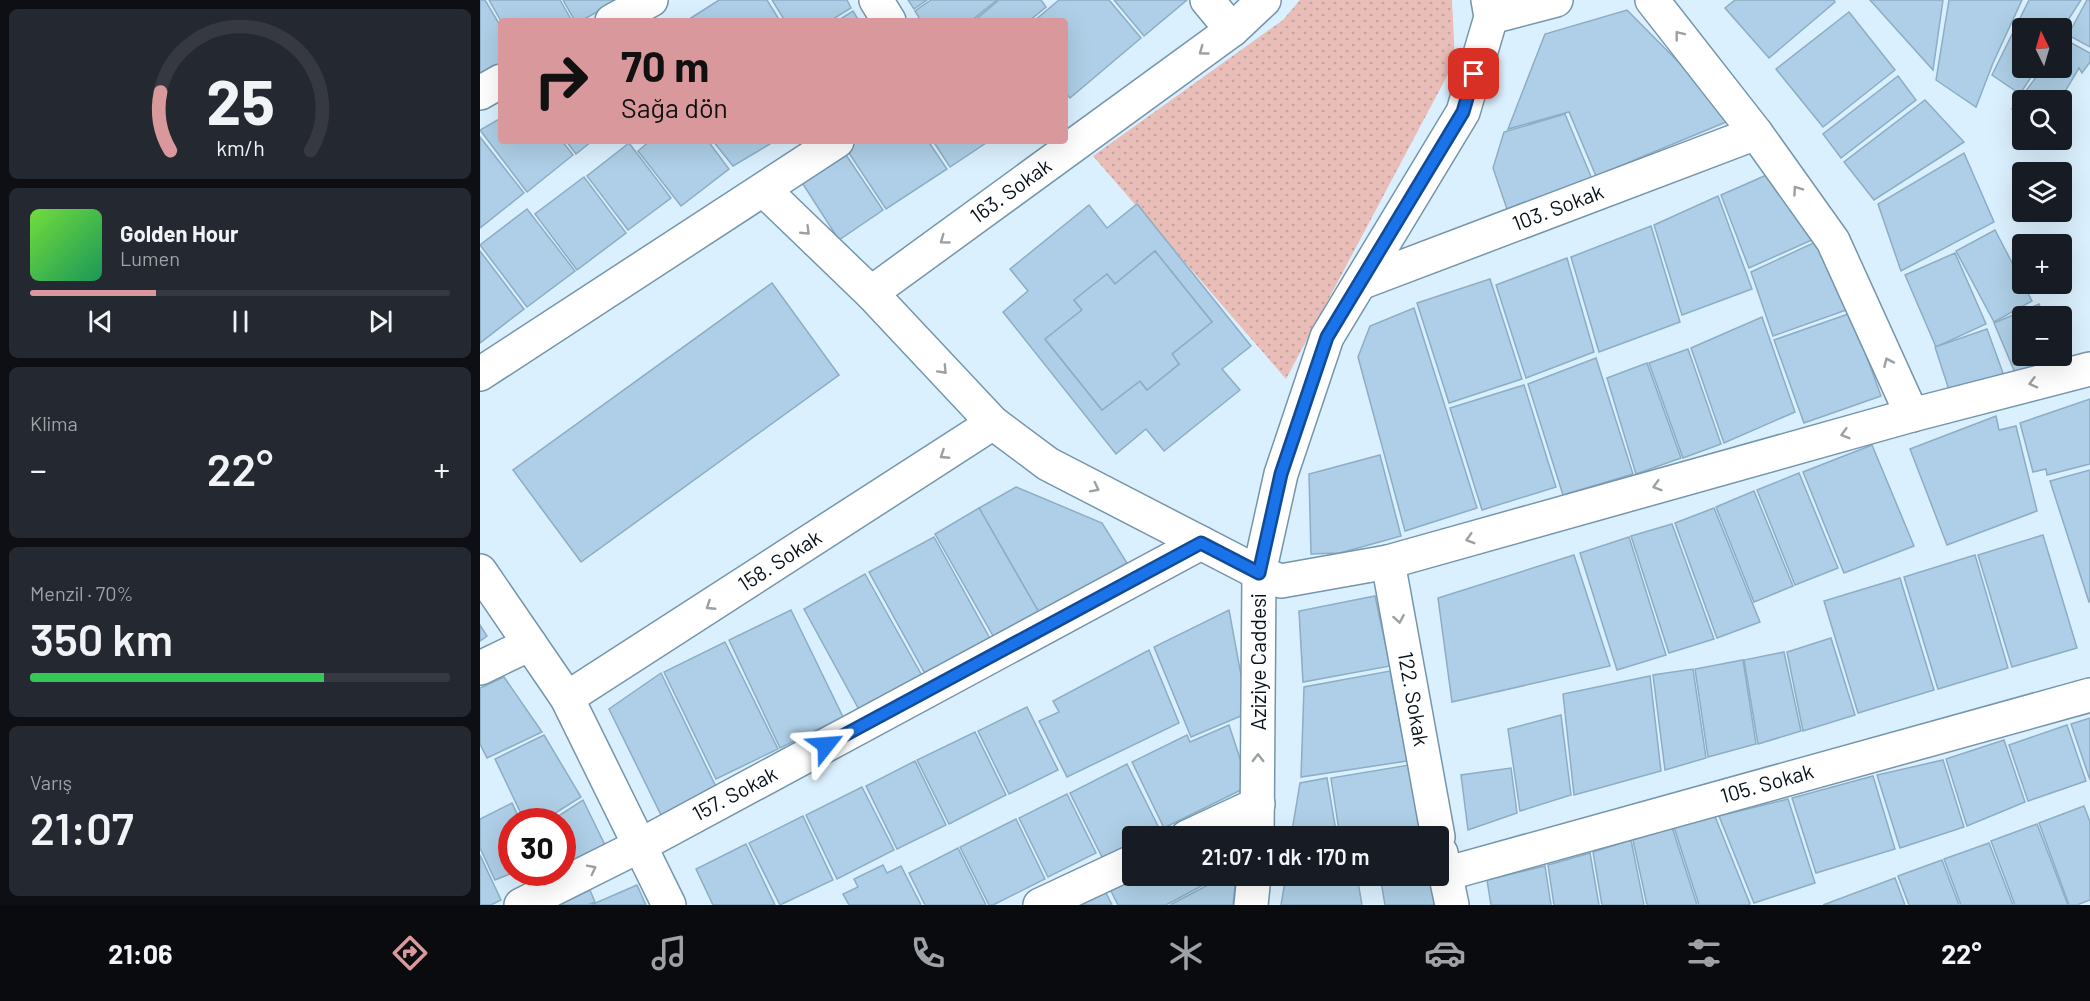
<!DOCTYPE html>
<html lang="tr">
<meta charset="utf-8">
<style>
:root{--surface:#171b24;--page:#242831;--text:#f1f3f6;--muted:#9ea1a6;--line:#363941;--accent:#d9999c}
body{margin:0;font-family:Barlow,sans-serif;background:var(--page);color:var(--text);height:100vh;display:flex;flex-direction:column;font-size:22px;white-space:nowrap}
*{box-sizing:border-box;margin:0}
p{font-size:20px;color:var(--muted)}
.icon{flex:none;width:33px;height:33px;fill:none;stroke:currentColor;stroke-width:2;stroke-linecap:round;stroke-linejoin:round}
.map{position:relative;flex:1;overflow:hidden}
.drawer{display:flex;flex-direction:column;gap:9px;padding:9px;background:#0d0f14;width:480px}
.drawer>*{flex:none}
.guide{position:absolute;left:18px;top:18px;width:570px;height:126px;border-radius:6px;box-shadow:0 6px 24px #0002;background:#d9999c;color:#111;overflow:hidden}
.needle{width:39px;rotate:355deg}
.controls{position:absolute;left:1532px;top:18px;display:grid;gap:12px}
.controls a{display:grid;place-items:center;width:60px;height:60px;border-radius:6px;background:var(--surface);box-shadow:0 6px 24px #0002;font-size:30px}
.speed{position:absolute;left:18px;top:808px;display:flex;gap:12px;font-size:30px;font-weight:700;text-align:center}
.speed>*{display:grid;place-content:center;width:78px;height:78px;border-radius:50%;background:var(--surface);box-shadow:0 6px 24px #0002;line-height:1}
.speed .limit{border:9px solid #d22;background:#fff;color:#111}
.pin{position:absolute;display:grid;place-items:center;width:51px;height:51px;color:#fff;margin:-26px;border-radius:12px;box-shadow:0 3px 9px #0006}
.me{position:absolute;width:66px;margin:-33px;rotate:62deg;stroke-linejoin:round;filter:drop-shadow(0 0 4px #0008)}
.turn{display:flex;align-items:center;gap:21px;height:126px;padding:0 24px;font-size:27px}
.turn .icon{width:78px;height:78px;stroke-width:2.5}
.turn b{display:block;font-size:42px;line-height:51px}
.big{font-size:45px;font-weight:600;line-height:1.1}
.drawer .widget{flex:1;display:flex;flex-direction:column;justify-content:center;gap:9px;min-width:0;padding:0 21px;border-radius:9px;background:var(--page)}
.drawer .dial{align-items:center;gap:0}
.dial svg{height:156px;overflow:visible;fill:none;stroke:var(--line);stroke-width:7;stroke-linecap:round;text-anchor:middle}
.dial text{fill:var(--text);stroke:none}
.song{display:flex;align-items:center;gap:18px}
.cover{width:72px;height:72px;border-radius:9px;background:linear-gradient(135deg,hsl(100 70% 55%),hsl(150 70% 35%))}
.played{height:6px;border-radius:3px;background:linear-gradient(90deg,var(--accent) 30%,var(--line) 30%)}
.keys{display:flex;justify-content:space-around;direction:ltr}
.heat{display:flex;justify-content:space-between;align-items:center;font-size:33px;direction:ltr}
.charge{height:9px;border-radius:4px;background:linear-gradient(90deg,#34c759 70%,var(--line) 0)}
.trip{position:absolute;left:642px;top:826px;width:327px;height:60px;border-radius:6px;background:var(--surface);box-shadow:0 6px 24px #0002;font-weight:600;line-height:60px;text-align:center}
.tab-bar{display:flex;height:96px;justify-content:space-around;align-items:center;background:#090b0e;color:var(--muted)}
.tab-bar .icon{width:42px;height:42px}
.tab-bar .selected{color:var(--accent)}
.tab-bar b{font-size:27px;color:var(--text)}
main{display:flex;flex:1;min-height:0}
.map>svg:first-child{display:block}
</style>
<main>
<section class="drawer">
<div class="widget dial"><svg viewBox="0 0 100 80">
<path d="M14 69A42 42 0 1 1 86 69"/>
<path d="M14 69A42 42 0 0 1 9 39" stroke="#d9999c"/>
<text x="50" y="56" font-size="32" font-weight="700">25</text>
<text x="50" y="72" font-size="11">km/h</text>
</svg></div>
<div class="widget">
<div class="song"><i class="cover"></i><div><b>Golden Hour</b><p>Lumen</p></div></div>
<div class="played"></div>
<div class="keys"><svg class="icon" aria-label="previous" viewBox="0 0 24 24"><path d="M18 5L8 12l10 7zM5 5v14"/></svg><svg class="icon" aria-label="pause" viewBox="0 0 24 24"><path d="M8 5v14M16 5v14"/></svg><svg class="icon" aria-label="next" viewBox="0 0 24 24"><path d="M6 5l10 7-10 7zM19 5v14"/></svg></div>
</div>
<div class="widget"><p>Klima</p>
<div class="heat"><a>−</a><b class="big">22°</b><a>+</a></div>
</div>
<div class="widget"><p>Menzil · 70%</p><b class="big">350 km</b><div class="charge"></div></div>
<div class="widget"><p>Varış</p><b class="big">21:07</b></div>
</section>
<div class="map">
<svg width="1610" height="905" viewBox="0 0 1610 905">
<defs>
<pattern id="park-dots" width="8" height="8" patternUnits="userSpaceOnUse" patternTransform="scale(1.5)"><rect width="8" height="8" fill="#e9bdb8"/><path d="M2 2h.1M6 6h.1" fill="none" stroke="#c6a19e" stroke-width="1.8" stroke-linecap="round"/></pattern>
</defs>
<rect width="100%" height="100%" fill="#dbf0fe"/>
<path fill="url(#park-dots)" d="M 820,0 L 972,0 L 975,61 L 806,379 L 613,156 L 803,20 Z"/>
<g fill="#aecfe7" stroke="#8cadc4" stroke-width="1.5" fill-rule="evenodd">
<path d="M 0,0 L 5,0 L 21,27 L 21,67 L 0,79 Z"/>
<path d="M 9,0 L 80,0 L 92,21 L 21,21 Z"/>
<path d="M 83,0 L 138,0 L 101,21 L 95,21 Z"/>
<path d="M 239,0 L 287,0 L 300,21 L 214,21 L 211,18 Z"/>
<path d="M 292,0 L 367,0 L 371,8 L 350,21 L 305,21 Z"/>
<path d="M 428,0 L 447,0 L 434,9 Z"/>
<path d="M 451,0 L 517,0 L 491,21 L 441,21 L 435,11 Z"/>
<path d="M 519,0 L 561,0 L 566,7 L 549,21 L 494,21 Z"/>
<path d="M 579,0 L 629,0 L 661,38 L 590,98 L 585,92 L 585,21 L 554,21 Z"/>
<path d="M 634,0 L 707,0 L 664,36 Z"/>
<path d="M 1255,0 L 1354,0 L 1355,2 L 1289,58 L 1245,8 Z"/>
<path d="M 1390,0 L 1463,0 L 1453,70 Z"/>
<path d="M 1469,0 L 1542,0 L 1513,63 L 1496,107 L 1456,80 Z"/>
<path d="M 1549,0 L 1601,0 L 1581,31 L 1581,28 L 1542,28 L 1542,68 L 1557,68 L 1540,94 L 1512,75 Z"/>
<path d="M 1607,0 L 1610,0 L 1610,47 L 1588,35 Z"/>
<path d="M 1147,10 L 1237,101 L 1246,122 L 1116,176 L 1089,112 L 1028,129 L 1065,34 Z"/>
<path d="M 373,11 L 379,21 L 357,21 Z"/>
<path d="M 1369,12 L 1415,70 L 1343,127 L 1296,69 Z"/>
<path d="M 1584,39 L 1610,53 L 1610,62 L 1602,73 L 1599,68 L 1580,100 L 1542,100 L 1542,118 L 1532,109 L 1563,68 L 1581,68 L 1581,43 Z"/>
<path d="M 1418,76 L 1436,100 L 1361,158 L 1343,134 Z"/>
<path d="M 1445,100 L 1484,142 L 1394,200 L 1364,162 Z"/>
<path d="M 1085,114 L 1112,179 L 1028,212 L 1013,168 L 1024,132 Z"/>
<path d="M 21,118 L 21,141 L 82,141 L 93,155 L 47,192 L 0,130 Z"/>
<path d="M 0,137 L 44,193 L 0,228 Z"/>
<path d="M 86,141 L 112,141 L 96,154 Z"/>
<path d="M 170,141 L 228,141 L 249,169 L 201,206 L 158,151 Z"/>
<path d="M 233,141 L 295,141 L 253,166 Z"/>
<path d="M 375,141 L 448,141 L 467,169 L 406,209 L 365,147 Z"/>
<path d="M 453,141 L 509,141 L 470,167 Z"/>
<path d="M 149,143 L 191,198 L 148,230 L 107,176 Z"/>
<path d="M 362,149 L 403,210 L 359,240 L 319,178 Z"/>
<path d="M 1484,153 L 1514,222 L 1421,271 L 1398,204 Z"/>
<path d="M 1298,170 L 1343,235 L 1269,268 L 1241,195 Z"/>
<path d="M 104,177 L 146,233 L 97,270 L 55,214 Z"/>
<path d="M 1238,196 L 1272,289 L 1202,315 L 1174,225 Z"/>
<path d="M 657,204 L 771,346 L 742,369 L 760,390 L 684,451 L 666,429 L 636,454 L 523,312 L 548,291 L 530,269 L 609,205 L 627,228 ZM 675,251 L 732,322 L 692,354 L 699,364 L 667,390 L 660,381 L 622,410 L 565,339 L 602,310 L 594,300 L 627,274 L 635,284 Z"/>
<path d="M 47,209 L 95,271 L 47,307 L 0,245 Z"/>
<path d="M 1171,226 L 1200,322 L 1119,352 L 1091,257 Z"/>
<path d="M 1515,230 L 1552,301 L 1514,322 L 1476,251 Z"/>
<path d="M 1344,238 L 1369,309 L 1293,336 L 1271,272 Z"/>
<path d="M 0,251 L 44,309 L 0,343 Z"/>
<path d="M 675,251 L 732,322 L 692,354 L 699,364 L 667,390 L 660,381 L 622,410 L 565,339 L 602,310 L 594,300 L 627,274 L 635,284 Z"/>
<path d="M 1475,253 L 1506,324 L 1456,347 L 1425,275 Z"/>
<path d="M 1087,258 L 1114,352 L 1046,378 L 1016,285 Z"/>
<path d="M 1010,279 L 1042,379 L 969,403 L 937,303 Z"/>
<path d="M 292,283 L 359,375 L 101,562 L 33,470 Z"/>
<path d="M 1559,304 L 1564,316 L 1542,316 L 1542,356 L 1581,356 L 1584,363 L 1539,382 L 1514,323 Z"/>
<path d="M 934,308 L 997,508 L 925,531 L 878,357 L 890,326 Z"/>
<path d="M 1371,313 L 1401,396 L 1324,423 L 1294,340 Z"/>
<path d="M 1282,317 L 1315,412 L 1244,443 L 1211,348 Z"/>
<path d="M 1507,329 L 1527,384 L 1473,402 L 1455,347 Z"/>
<path d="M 1208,349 L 1241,444 L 1203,458 L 1169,363 Z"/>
<path d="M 1116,358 L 1153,474 L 1083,495 L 1048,384 Z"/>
<path d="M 1167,363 L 1201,458 L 1156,474 L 1127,378 Z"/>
<path d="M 1044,385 L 1076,487 L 1002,510 L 970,408 Z"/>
<path d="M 1610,399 L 1610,464 L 1567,475 L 1566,469 L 1553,472 L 1540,423 Z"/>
<path d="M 1516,416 L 1519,430 L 1536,426 L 1557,511 L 1467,545 L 1430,449 Z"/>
<path d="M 1392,445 L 1434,546 L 1364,573 L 1323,472 Z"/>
<path d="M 900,455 L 921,536 L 860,553 L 831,554 L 829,474 Z"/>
<path d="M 1610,470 L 1610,601 L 1609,602 L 1570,481 Z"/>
<path d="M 1319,473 L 1358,568 L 1315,585 L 1277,490 Z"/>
<path d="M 536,487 L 622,523 L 647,563 L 561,616 L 499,508 Z"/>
<path d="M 1274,491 L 1313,586 L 1274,602 L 1236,507 Z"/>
<path d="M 499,508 L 561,616 L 516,641 L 455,534 Z"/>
<path d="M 1234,508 L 1280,622 L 1237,638 L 1195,523 Z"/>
<path d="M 1192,524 L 1234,639 L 1189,653 L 1151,536 Z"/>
<path d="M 1563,535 L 1597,648 L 1532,667 L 1498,555 Z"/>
<path d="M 454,537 L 513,644 L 448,679 L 389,572 Z"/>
<path d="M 1149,537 L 1186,655 L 1137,670 L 1100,553 Z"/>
<path d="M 1094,555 L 1130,666 L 972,702 L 958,598 Z"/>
<path d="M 1495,555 L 1528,668 L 1458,689 L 1424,577 Z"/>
<path d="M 385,574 L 445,681 L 382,715 L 324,609 Z"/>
<path d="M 1420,578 L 1454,690 L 1378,713 L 1344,601 Z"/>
<path d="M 895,596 L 910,666 L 823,682 L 819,611 Z"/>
<path d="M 311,610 L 363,717 L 300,748 L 249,640 Z"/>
<path d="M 749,610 L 768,713 L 711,737 L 674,647 Z"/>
<path d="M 0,625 L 7,636 L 0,641 Z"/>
<path d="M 1351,638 L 1375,715 L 1323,731 L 1307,652 Z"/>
<path d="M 245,642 L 298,749 L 236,779 L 184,672 Z"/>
<path d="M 669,650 L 699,723 L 587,777 L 559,721 L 579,712 L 573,701 Z"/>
<path d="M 1304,652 L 1321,731 L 1278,744 L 1264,660 Z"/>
<path d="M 1263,660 L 1276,744 L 1228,757 L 1215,669 Z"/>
<path d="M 1213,669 L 1226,758 L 1185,770 L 1173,675 Z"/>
<path d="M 910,671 L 927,761 L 821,777 L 824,687 Z"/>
<path d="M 181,673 L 238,791 L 183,819 L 129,709 Z"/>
<path d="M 1170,676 L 1181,771 L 1094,795 L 1083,694 Z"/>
<path d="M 24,677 L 62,732 L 7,758 L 0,744 L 0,688 Z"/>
<path d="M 547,707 L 578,770 L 529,794 L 498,731 Z"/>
<path d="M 1081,715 L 1091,795 L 1040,811 L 1028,729 Z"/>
<path d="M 1610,718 L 1610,780 L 1591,724 Z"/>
<path d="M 749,725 L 769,786 L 684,828 L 652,762 L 707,735 L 710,742 Z"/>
<path d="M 1587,725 L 1606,781 L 1548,801 L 1529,745 Z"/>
<path d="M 495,732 L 526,795 L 469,824 L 437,760 Z"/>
<path d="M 64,735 L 101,797 L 61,822 L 45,822 L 15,759 Z"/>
<path d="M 1524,740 L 1545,802 L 1487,826 L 1466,759 Z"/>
<path d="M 1463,760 L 1484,827 L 1420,848 L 1397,775 Z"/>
<path d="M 435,761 L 466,825 L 417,849 L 386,786 Z"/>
<path d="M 647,764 L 680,830 L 666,837 L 652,837 L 652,844 L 623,859 L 590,793 Z"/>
<path d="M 929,765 L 950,837 L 860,837 L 851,778 Z"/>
<path d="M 1031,768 L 1037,813 L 988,830 L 981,775 Z"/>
<path d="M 1393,776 L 1415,849 L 1336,873 L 1312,798 Z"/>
<path d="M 847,778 L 857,837 L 811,837 L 820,783 Z"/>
<path d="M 382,787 L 414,850 L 357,879 L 326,815 Z"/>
<path d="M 587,794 L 616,853 L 568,877 L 539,818 Z"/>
<path d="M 1308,799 L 1335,883 L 1274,903 L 1239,816 Z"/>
<path d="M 103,800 L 125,845 L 82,868 L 82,822 L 69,822 Z"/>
<path d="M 32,803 L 41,822 L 32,822 L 32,873 L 15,880 L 0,848 L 0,819 Z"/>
<path d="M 1604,806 L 1610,822 L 1610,900 L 1597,905 L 1589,905 L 1559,823 Z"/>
<path d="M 1234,814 L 1270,904 L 1268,905 L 1219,905 L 1194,827 Z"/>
<path d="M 323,816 L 353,880 L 300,905 L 269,843 Z"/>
<path d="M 536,819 L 565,879 L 513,905 L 509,905 L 480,847 Z"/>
<path d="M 1557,824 L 1588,905 L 1535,905 L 1511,841 Z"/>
<path d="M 1192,827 L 1217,905 L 1167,905 L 1153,840 Z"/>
<path d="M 761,829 L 760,837 L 743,837 Z"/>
<path d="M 1151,840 L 1164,905 L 1122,905 L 1113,852 Z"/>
<path d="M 1509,843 L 1533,905 L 1481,905 L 1464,859 Z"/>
<path d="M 266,844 L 295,905 L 233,905 L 216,869 Z"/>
<path d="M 478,848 L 506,905 L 445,905 L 429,873 Z"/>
<path d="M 1110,853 L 1119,905 L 1074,905 L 1068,865 Z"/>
<path d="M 0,855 L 21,900 L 11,905 L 0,905 Z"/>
<path d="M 1462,860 L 1479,905 L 1429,905 L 1418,876 Z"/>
<path d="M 403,865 L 407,873 L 421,866 L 441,905 L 369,905 L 363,894 L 378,887 L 374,879 Z"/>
<path d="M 1065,866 L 1071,905 L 1011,905 L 1007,880 Z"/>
<path d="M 655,876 L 740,876 L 686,905 L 638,905 L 629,887 Z"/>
<path d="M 745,876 L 756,876 L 753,905 L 690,905 Z"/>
<path d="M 806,876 L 877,876 L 882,905 L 801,905 Z"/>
<path d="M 900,876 L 958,876 L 965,905 L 905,905 Z"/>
<path d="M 1415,878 L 1425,905 L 1343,905 Z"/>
<path d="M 157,885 L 166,905 L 111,905 Z"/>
<path d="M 110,890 L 115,902 L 108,905 L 77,905 Z"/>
<path d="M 625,891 L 632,905 L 598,905 Z"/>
</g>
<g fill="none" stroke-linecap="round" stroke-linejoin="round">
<defs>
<g id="minor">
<path d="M 396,0 L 409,21"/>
<path d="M 727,0 L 752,30"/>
<path d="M 1172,0 L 1276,133 L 1353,241 L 1432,415"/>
<path d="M 1011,17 L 1076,0"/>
<path d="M 132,21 L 171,0"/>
<path d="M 0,93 L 21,81"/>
<path d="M 284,190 L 391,293 L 513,423 L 568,464 L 779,573 L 801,581 L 908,562 L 1432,415 L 1610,369"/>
<path d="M 880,283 L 1276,133"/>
<path d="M 391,293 L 752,30 L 784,0"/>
<path d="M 0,374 L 357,141"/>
<path d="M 908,562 L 958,837"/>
<path d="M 0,571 L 87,698 L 189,905"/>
<path d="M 0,668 L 50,644"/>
<path d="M 87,698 L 513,423"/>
<path d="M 707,837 L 778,804"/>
<path d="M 961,853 L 972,905"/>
<path d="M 965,874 L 1610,695"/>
<path d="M 41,905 L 159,846 L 721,543"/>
<path d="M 560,905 L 652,862"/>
</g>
<g id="tertiary">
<path d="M 777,837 L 779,573 L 801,474 L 847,337 L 983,112 L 1011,17 L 1008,0"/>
<path d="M 771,905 L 774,876"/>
</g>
</defs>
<use href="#minor" stroke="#7595ab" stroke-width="36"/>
<use href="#tertiary" stroke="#7595ab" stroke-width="36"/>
<use href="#minor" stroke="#fff" stroke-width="33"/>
<use href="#tertiary" stroke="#fff" stroke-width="33"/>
</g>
<defs><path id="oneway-chevron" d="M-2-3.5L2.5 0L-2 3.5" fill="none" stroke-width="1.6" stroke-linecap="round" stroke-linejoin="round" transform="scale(1.5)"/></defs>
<g stroke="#9ba0a3">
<use href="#oneway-chevron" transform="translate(1199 35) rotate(-128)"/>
<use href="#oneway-chevron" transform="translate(723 51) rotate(144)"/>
<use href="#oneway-chevron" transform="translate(1317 190) rotate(-125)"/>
<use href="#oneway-chevron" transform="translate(326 231) rotate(44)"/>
<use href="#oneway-chevron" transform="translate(464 240) rotate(144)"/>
<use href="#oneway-chevron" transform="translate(1408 362) rotate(-114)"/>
<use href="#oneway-chevron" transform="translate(463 370) rotate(47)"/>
<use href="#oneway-chevron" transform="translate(1553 383) rotate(165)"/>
<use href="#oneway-chevron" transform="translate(1365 434) rotate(164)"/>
<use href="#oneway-chevron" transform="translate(464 455) rotate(147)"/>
<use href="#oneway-chevron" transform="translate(1177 486) rotate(164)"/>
<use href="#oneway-chevron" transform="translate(615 488) rotate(27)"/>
<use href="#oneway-chevron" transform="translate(990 539) rotate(164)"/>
<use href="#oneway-chevron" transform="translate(230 606) rotate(147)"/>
<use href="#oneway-chevron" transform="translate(919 619) rotate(80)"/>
<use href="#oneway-chevron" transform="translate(778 758) rotate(-90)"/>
<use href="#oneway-chevron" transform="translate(112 869) rotate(-27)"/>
</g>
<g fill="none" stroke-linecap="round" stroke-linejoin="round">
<defs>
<path id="route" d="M 346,745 L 721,543 L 779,573 L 801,474 L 847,337 L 983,112 L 994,74"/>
</defs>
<use href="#route" stroke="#114b97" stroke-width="15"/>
<use href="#route" stroke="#1a73e8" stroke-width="10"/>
</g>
<g text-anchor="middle" stroke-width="4.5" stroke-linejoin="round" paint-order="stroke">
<g font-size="21" fill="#061119" stroke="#fff">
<text transform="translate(531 191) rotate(-36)" y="7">163. Sokak</text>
<text transform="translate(1078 208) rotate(-21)" y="7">103. Sokak</text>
<text transform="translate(300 561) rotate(-33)" y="7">158. Sokak</text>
<text transform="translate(779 662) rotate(-90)" y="7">Aziziye Caddesi</text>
<text transform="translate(933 699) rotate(80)" y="7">122. Sokak</text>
<text transform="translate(1287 784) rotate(-16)" y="7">105. Sokak</text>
<text transform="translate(255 794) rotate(-28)" y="7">157. Sokak</text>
</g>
</g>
</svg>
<div class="controls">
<a><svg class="needle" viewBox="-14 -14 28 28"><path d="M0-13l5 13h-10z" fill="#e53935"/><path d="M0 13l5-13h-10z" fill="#9ea1a6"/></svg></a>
<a><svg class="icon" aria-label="search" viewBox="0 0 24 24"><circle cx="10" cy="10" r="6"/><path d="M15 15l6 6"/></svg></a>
<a><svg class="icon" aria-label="layers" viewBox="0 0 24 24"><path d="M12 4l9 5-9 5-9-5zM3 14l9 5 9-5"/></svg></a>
<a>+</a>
<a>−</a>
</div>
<div class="speed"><div class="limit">30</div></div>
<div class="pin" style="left:994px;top:74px;background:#d93025"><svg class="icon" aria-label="arrive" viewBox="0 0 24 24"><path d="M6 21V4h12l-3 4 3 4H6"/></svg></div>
<svg class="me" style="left:346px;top:745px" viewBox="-20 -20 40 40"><path d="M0-17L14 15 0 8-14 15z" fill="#1a73e8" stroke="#fff" stroke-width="4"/></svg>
<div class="trip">21:07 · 1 dk · 170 m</div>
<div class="guide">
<div class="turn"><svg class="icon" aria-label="right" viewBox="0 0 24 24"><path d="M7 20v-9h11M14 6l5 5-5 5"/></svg><div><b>70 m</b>Sağa dön</div></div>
</div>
</div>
</main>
<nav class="tab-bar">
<b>21:06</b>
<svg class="icon selected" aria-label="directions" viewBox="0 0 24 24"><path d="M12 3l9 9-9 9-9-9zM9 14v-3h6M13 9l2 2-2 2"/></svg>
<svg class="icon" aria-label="music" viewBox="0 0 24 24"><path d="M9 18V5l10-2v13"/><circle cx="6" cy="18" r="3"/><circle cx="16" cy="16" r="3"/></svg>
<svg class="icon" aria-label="phone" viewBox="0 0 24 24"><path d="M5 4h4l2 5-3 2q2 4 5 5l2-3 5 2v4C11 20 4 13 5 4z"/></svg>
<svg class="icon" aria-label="climate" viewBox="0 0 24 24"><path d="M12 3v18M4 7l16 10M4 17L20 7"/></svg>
<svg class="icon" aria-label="car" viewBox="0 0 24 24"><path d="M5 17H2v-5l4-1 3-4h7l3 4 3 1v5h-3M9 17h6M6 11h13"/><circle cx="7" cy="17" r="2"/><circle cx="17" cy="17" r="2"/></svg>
<svg class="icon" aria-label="filters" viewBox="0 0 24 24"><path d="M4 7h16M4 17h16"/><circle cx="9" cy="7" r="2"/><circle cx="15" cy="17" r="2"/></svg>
<b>22°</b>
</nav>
